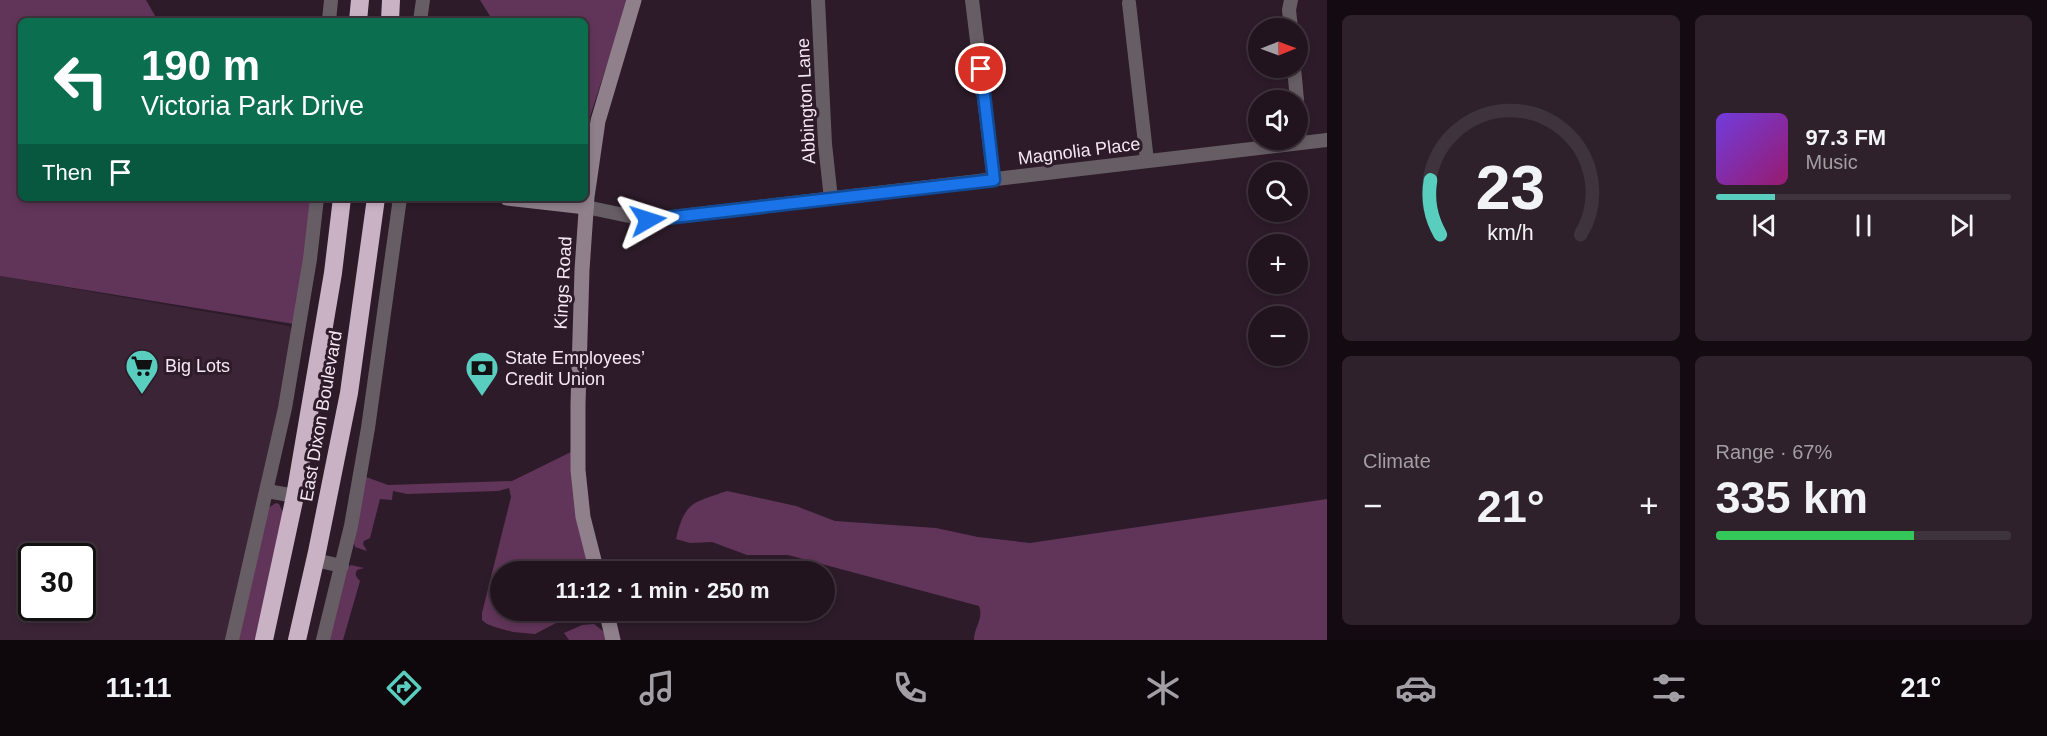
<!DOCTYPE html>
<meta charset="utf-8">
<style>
:root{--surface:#22141f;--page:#2e212c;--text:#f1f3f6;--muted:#a29ea4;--line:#3f333d;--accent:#59cebf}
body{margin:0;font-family:Helvetica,sans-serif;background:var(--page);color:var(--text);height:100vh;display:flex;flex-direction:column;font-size:22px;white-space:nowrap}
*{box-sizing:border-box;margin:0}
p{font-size:20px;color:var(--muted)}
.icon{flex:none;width:33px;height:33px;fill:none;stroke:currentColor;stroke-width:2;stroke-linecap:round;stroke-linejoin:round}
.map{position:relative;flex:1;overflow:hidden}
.details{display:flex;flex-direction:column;gap:15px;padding:15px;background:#130b11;width:720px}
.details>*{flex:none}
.top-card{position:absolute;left:18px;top:18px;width:570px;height:183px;border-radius:9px;box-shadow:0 3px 9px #0003,0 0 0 2px var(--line);background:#0b6e4f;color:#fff;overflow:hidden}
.needle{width:39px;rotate:89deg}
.buttons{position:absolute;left:1248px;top:18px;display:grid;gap:12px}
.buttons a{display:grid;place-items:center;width:60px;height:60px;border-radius:50%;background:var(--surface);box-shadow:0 3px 9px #0003,0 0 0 2px var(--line);font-size:30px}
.speed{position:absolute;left:18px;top:543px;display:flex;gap:12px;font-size:30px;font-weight:700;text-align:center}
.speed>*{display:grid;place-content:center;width:78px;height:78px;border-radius:50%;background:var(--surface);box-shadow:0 3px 9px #0003,0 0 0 2px var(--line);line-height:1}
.speed .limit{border:3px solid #111;border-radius:9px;background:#fff;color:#111}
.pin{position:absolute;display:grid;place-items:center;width:51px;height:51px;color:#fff;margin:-26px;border:3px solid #fff;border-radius:50%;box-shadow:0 2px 6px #0007}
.me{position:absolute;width:66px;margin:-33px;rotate:84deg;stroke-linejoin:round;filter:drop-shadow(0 0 4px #0008)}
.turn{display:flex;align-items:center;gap:21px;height:126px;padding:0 24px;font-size:27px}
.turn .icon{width:78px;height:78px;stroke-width:2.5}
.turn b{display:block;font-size:42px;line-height:51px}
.then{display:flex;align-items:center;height:57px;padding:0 24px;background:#0003;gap:12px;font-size:22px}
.big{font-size:45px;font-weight:700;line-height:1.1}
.details .tile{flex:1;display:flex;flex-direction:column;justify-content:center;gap:9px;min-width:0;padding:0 21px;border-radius:9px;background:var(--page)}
.details .dial{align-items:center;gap:0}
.dial svg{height:156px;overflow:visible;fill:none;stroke:var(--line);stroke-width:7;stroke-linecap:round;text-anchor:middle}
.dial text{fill:var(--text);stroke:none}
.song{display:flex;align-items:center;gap:18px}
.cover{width:72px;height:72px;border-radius:9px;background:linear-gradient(135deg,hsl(260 70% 55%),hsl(320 70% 35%))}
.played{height:6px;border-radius:3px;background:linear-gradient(90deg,var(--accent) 20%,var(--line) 20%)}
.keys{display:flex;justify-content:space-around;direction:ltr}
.heat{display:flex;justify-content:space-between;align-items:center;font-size:33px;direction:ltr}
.charge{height:9px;border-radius:4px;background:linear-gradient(90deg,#34c759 67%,var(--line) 0)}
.details .tiles{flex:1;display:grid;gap:15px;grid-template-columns:repeat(2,1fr)}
.trip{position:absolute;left:490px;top:561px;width:345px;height:60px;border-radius:30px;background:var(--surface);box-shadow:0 3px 9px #0003,0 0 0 2px var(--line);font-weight:700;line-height:60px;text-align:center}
.tabs{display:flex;height:96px;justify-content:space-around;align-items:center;background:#0e080c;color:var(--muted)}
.tabs .icon{width:42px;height:42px}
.tabs .active{color:var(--accent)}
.tabs b{font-size:27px;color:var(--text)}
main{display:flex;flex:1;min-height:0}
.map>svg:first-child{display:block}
</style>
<main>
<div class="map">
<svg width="1327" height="640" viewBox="0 0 1327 640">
<rect width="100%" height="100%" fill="#2d1b29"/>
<path fill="#3b2436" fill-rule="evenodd" d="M 0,276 L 289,326 L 291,329 L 293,336 L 271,452 L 226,640 L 0,640 ZM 32,556 L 82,556 L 82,608 L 32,608 Z"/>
<g fill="#613559">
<path d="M 0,0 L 146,0 L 158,21 L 21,21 L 21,198 L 317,198 L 300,325 L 0,276 Z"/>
<path d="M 480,0 L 628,0 L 585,132 L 585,21 L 493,21 Z"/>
<path d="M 571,452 L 590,571 L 501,572 L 501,610 L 579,611 L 535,634 L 513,632 L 495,627 L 487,624 L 482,620 L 482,613 L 511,497 L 509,488 L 498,491 L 407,494 L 393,491 L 392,500 L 380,499 L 370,538 L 364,541 L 363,544 L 367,551 L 355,547 L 354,543 L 366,477 L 388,485 L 512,481 Z"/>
<path d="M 727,491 L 796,506 L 835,521 L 936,528 L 978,537 L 1030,543 L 1327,499 L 1327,640 L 974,640 C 974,627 984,619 979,606 L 788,555 L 747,555 L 712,542 L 690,543 L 676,539 C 685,501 693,503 727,491 Z"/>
<path d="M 276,503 L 279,504 L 284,514 L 257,640 L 238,640 L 268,508 Z"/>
<path d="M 351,565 L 364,568 L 357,570 C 354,576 357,577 360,581 L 343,640 L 330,640 L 347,569 Z"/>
<path d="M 594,624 L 603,631 L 607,640 L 569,640 L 564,633 L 582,625 Z"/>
</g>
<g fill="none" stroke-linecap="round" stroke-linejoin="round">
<g stroke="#675e65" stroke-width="14">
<path d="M 818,0 L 825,144 L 831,199"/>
<path d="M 972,0 L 994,180"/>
<path d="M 1129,3 L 1147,161"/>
<path d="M 329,21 L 331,0"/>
<path d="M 420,21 L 423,0"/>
<path d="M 1291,28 L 1289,10 L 1291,0"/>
<path d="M 1294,68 L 1297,100"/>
<path d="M 1298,112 L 1300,142"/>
<path d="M 586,207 L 648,220 L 1327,140"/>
<path d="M 267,491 L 295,496"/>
<path d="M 315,560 L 342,566"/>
<path d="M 232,640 L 285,408 L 310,259 L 317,198"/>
<path d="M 323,640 L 351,526 L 368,428 L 400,198"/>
</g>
<g stroke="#8f808b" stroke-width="15">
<path d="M 507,198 L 586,207"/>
<path d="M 597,572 L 583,517 L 578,470 L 578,404 L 582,270 L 587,197 L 598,121 L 634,0"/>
<path d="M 606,610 L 613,640"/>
</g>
<g stroke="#c9b2c4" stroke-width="18">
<path d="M 358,21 L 360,0"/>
<path d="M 390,21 L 391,0"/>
<path d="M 264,640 L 295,496 L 333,273 L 342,198"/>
<path d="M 297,640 L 317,552 L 349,393 L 376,198"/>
</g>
</g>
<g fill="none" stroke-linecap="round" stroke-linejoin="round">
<defs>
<path id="route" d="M 648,220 L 994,180 L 981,69"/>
</defs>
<use href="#route" stroke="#114b97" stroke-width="15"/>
<use href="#route" stroke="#1a73e8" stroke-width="10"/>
</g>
<defs>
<symbol id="supermarket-pin" viewBox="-11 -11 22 30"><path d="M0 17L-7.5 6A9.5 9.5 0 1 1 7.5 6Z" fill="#59cebf" stroke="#2d1b29"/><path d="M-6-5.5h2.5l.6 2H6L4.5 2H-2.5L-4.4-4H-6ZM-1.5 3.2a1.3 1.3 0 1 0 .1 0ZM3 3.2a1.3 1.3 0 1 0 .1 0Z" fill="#111"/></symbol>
<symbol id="bank-pin" viewBox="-11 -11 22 30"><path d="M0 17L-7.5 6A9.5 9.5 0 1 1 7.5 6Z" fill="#59cebf" stroke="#2d1b29"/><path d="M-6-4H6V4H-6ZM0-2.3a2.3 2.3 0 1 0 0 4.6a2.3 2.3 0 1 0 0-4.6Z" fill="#111"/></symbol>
</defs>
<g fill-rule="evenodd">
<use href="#supermarket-pin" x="123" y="347" width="38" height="52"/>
<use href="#bank-pin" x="463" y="349" width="38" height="52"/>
</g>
<g text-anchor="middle" stroke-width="6" stroke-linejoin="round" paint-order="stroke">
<g font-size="18" fill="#f5e8f2" stroke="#2d1b29">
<text transform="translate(806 101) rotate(-93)" y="6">Abbington Lane</text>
<text transform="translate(1079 151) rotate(-7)" y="6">Magnolia Place</text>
<text transform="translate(563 283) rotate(-87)" y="6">Kings Road</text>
<text transform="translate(321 416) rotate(-80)" y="6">East Dixon Boulevard</text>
</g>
<g font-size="18" fill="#f5e8f2" stroke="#2d1b29" text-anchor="start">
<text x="505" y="364">State Employees’<tspan x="505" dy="21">Credit Union</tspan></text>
<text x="165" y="372">Big Lots</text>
</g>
</g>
</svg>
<div class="buttons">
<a><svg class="needle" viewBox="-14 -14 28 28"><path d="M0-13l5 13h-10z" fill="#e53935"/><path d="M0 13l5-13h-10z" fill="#a29ea4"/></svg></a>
<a><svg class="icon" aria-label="sound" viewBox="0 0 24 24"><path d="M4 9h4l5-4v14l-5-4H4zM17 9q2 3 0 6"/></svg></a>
<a><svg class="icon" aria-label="search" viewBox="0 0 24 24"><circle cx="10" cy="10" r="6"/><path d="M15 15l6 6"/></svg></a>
<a>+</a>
<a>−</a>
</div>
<div class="speed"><div class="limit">30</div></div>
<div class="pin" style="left:981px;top:69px;background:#d93025"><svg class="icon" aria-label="arrive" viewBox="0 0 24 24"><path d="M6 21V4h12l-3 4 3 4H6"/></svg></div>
<svg class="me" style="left:648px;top:220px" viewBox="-20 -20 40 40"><path d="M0-17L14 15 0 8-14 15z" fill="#1a73e8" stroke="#fff" stroke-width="4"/></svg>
<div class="trip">11:12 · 1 min · 250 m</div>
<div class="top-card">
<div class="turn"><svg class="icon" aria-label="left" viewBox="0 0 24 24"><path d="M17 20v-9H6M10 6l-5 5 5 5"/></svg><div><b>190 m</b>Victoria Park Drive</div></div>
<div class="then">Then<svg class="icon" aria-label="arrive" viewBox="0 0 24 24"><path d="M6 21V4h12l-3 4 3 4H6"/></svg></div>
</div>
</div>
<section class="details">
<div class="tiles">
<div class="tile dial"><svg viewBox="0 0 100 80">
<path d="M14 69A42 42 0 1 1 86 69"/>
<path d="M14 69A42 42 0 0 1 9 41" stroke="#59cebf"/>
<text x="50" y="56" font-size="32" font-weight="700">23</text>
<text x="50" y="72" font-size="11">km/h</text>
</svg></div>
<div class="tile">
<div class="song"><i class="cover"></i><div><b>97.3 FM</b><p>Music</p></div></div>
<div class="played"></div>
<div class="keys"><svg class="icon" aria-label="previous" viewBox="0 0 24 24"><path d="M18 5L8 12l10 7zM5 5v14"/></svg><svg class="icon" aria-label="pause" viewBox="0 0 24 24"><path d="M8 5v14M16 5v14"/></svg><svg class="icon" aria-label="next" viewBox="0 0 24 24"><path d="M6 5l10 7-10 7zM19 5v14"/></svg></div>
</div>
<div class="tile"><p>Climate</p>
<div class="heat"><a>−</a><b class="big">21°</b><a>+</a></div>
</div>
<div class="tile"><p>Range · 67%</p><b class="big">335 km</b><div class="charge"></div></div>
</div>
</section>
</main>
<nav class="tabs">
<b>11:11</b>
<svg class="icon active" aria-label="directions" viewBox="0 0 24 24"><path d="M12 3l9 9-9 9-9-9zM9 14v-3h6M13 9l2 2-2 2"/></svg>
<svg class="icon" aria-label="music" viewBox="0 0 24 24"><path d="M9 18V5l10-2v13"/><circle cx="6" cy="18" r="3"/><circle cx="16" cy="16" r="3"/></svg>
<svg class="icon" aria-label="phone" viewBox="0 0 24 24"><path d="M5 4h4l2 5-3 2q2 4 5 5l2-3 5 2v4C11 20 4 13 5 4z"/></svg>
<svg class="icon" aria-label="climate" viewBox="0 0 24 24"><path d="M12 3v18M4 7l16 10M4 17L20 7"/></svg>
<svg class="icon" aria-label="car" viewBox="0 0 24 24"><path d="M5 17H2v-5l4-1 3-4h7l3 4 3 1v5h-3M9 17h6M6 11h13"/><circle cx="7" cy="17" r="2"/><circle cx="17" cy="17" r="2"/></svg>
<svg class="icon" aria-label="filters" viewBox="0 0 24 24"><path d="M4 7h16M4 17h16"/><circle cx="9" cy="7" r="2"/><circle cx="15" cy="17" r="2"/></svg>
<b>21°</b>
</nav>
